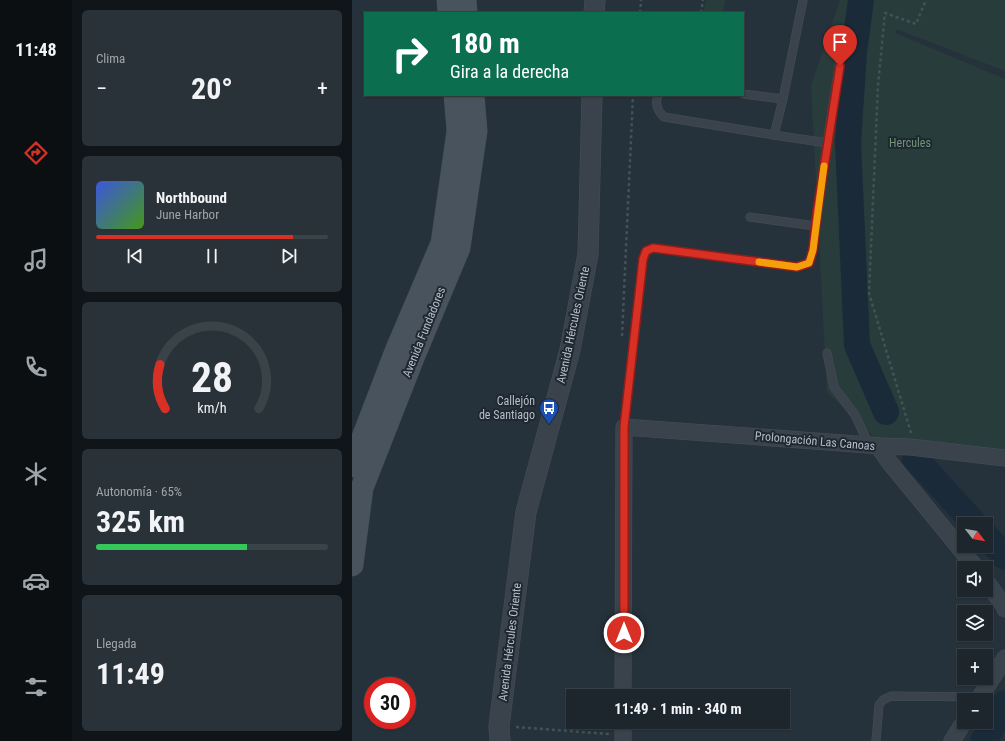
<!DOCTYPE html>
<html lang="es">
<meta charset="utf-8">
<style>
:root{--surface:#1c262c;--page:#293238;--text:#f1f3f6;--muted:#a0a5a9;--line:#3a4348;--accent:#d93025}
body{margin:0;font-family:"Roboto Condensed",sans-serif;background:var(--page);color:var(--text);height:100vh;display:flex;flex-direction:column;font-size:15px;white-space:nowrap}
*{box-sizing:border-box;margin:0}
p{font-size:13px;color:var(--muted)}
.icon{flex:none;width:22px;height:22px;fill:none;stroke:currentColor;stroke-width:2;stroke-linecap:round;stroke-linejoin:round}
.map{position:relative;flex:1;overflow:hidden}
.side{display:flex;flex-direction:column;gap:10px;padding:10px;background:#0f1518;width:280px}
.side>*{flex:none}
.guide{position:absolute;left:12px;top:12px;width:380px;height:84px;border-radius:0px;box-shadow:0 1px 3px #0004,0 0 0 1px var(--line);background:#0b6e4f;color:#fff;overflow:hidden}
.needle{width:26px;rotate:121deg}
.tools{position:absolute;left:605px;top:517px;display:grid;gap:8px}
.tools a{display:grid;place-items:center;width:36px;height:36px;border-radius:0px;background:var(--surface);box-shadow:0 1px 3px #0004,0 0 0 1px var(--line);font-size:20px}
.speed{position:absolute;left:12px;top:677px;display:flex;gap:8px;font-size:20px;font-weight:700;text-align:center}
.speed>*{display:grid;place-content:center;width:52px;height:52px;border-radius:50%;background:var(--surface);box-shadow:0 1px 3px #0004,0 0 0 1px var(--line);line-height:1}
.speed .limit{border:6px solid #d22;background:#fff;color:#111}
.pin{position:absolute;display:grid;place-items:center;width:34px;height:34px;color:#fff;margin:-41px -17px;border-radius:50% 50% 50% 0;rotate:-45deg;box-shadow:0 0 4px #0007}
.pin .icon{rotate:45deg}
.me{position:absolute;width:44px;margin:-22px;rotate:0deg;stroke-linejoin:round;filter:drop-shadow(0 0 3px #0008)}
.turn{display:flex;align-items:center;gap:14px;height:84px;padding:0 20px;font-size:18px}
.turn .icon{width:52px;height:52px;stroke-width:2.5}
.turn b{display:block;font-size:28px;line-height:34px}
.big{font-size:30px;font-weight:700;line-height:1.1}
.side .tile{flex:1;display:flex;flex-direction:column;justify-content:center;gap:6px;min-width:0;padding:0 14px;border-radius:6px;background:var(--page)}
.side .dial{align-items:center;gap:0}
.dial svg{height:104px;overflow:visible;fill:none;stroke:var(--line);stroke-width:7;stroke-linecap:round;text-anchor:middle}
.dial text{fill:var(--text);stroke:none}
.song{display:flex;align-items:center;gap:12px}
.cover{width:48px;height:48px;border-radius:6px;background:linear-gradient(135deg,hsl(230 70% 55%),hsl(100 70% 35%))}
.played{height:4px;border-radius:2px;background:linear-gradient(90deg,var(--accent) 85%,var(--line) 85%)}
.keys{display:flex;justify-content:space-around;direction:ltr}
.heat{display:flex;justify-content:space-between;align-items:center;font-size:22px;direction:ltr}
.charge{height:6px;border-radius:3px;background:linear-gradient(90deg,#34c759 65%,var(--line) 0)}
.trip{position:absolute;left:214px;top:689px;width:224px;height:40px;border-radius:0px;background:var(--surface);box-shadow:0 1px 3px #0004,0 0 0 1px var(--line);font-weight:700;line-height:40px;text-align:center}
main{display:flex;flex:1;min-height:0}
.menu{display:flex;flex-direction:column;width:72px;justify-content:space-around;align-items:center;background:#0b0f12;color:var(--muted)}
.menu .icon{width:28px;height:28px}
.menu .selected{color:var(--accent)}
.menu b{font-size:18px;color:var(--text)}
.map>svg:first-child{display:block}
</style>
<main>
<nav class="menu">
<b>11:48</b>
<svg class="icon selected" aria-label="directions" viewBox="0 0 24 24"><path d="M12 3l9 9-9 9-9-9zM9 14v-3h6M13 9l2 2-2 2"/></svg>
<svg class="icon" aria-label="music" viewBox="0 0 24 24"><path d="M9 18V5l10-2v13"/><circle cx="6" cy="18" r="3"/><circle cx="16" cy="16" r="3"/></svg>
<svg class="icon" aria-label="phone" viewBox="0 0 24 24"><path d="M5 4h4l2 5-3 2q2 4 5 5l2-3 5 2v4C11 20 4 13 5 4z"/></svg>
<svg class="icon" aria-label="climate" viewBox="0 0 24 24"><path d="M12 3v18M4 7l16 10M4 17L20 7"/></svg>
<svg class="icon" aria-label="car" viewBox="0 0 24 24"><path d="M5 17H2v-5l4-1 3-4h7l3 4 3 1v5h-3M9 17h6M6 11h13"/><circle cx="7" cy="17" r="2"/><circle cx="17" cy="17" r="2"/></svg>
<svg class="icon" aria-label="filters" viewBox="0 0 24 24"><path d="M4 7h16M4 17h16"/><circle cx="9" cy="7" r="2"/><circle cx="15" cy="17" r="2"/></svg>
</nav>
<section class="side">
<div class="tile"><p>Clima</p>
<div class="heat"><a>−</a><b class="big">20°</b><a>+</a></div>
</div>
<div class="tile">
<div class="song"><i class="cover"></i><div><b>Northbound</b><p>June Harbor</p></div></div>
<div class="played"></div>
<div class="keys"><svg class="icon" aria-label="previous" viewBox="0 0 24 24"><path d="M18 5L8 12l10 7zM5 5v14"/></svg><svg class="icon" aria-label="pause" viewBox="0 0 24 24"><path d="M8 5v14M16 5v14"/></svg><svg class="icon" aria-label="next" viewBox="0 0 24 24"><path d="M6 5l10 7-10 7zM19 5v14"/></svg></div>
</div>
<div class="tile dial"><svg viewBox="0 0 100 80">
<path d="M14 69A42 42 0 1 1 86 69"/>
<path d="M14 69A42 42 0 0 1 10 35" stroke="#d93025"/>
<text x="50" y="56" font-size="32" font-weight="700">28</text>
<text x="50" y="72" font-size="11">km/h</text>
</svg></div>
<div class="tile"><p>Autonomía · 65%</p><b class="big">325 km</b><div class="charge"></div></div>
<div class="tile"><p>Llegada</p><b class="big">11:49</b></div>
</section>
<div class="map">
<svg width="653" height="741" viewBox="0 0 653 741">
<rect width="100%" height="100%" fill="#26323b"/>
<g fill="#283c3c">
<path d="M 354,0 L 373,0 L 371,13 L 351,13 Z"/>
<path d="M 488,0 L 653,0 L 653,71 L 544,29 L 543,33 L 653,79 L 653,452 L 526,441 L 475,392 L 459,86 Z"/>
</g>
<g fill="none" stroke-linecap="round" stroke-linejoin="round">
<g stroke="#1a2a38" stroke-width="26">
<path d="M 509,0 L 502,52 L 496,143 L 505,345 L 534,412"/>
<path d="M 563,458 L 623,524"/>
<path d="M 634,536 L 653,557"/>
<path d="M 631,741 L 646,718 L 653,703"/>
</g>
<defs>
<g id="service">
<path d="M 391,94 L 431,99"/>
<path d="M 306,95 C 303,104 305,110 312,117 L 422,135"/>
<path d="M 475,143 L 492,35"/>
<path d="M 398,217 L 463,226"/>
<path d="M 475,353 L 482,387 L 503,415 L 517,445"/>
<path d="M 272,427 L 291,259 L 294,251 L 301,248 L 445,267 L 457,263 L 461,250 L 475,143 L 422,135 L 431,99 L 451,0"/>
<path d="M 524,741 L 527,705 L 531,700 L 539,696 L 628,697"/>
</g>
<g id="minor">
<path d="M 526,446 L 538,463 L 624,568"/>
<path d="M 634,581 L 652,606 L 653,609"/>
<path d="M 271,696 L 272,427 L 517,445 L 526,446 L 558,447 L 653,458"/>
<path d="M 626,700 L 653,658"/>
<path d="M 271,741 L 271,722"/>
<path d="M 600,741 L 612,722"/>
</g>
<g id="tertiary">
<path d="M 242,13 L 243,0"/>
<path d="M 148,741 L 147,726 L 174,512 L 218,350 L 236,254 L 240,95"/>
</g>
<g id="secondary">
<path d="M 96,0 L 97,13"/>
<path d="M 113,0 L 114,13"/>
<path d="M 0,466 L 44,351 L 90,243 L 106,131 L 103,95"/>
<path d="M 0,565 L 10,488 L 61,358 L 107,248 L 124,131 L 121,95"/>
</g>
</defs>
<use href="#service" stroke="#464f58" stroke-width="9"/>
<use href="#minor" stroke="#464f58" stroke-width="17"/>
<use href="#tertiary" stroke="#464f58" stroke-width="21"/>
<use href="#secondary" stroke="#464f58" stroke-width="23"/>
<g stroke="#415454" stroke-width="2.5" stroke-dasharray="3 3" stroke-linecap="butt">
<path d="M 288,13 L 289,0"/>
<path d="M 349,13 L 351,0"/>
<path d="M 270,336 L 281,95"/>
<path d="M 559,433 L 517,293 L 526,85 L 533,13 L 564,24 L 574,0"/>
<path d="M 164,727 L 257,734"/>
</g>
<use href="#service" stroke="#3a434c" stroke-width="8"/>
<use href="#minor" stroke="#3a434c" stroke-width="16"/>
<use href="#tertiary" stroke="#3a434c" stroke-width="20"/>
<use href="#secondary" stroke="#48535e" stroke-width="22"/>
</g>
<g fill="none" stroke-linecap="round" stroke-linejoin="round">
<defs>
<path id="route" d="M 272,633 L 272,427 L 291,259 L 294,251 L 301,248 L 445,267 L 457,263 L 461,250 L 465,212 L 488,66"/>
</defs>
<use href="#route" stroke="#8d1f18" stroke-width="10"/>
<use href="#route" stroke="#d93025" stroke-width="7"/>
<path stroke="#f59e0b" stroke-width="7" d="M 407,262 L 445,267 L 457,263 L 461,250 L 472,166"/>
</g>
<defs>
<symbol id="bus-pin" viewBox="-11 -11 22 30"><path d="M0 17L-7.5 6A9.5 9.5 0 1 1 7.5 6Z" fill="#1a4fb4" stroke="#1f2831"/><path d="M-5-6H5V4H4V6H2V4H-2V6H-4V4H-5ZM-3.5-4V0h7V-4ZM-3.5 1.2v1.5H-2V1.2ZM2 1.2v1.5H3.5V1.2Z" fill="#fff"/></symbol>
</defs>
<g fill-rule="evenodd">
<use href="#bus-pin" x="186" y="397" width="22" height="30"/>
</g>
<g text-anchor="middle" stroke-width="4" stroke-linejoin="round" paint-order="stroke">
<g font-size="12" fill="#6f9574" stroke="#1f2831">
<text x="558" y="147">Hercules</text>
</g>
<g font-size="12" fill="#b6bec7" stroke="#1f2831">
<text transform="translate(221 325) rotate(-78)" y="4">Avenida Hércules Oriente</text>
<text transform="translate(72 332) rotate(-68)" y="4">Avenida Fundadores</text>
<text transform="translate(463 441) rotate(5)" y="4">Prolongación Las Canoas</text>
<text transform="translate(158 642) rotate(-83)" y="4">Avenida Hércules Oriente</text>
</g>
<g font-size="12" fill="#b6bec7" stroke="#1f2831" text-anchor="end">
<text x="183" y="405">Callejón<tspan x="183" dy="14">de Santiago</tspan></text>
</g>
</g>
</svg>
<div class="tools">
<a><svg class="needle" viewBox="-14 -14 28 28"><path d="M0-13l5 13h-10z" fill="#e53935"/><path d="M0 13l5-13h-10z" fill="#a0a5a9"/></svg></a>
<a><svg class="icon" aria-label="sound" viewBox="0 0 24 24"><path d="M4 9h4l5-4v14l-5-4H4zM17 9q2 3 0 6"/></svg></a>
<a><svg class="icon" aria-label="layers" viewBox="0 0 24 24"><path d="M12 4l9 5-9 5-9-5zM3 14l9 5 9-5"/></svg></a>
<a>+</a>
<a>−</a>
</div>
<div class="speed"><div class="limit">30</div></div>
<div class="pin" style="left:488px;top:66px;background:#d93025"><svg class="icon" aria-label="arrive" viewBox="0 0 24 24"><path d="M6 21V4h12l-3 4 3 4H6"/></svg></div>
<svg class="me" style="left:272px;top:633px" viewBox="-20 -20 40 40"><circle r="17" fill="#d93025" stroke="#fff" stroke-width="3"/><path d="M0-11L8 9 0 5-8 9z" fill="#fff"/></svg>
<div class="trip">11:49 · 1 min · 340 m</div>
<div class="guide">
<div class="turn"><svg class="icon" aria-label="right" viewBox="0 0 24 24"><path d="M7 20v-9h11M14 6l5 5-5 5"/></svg><div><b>180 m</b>Gira a la derecha</div></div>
</div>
</div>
</main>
